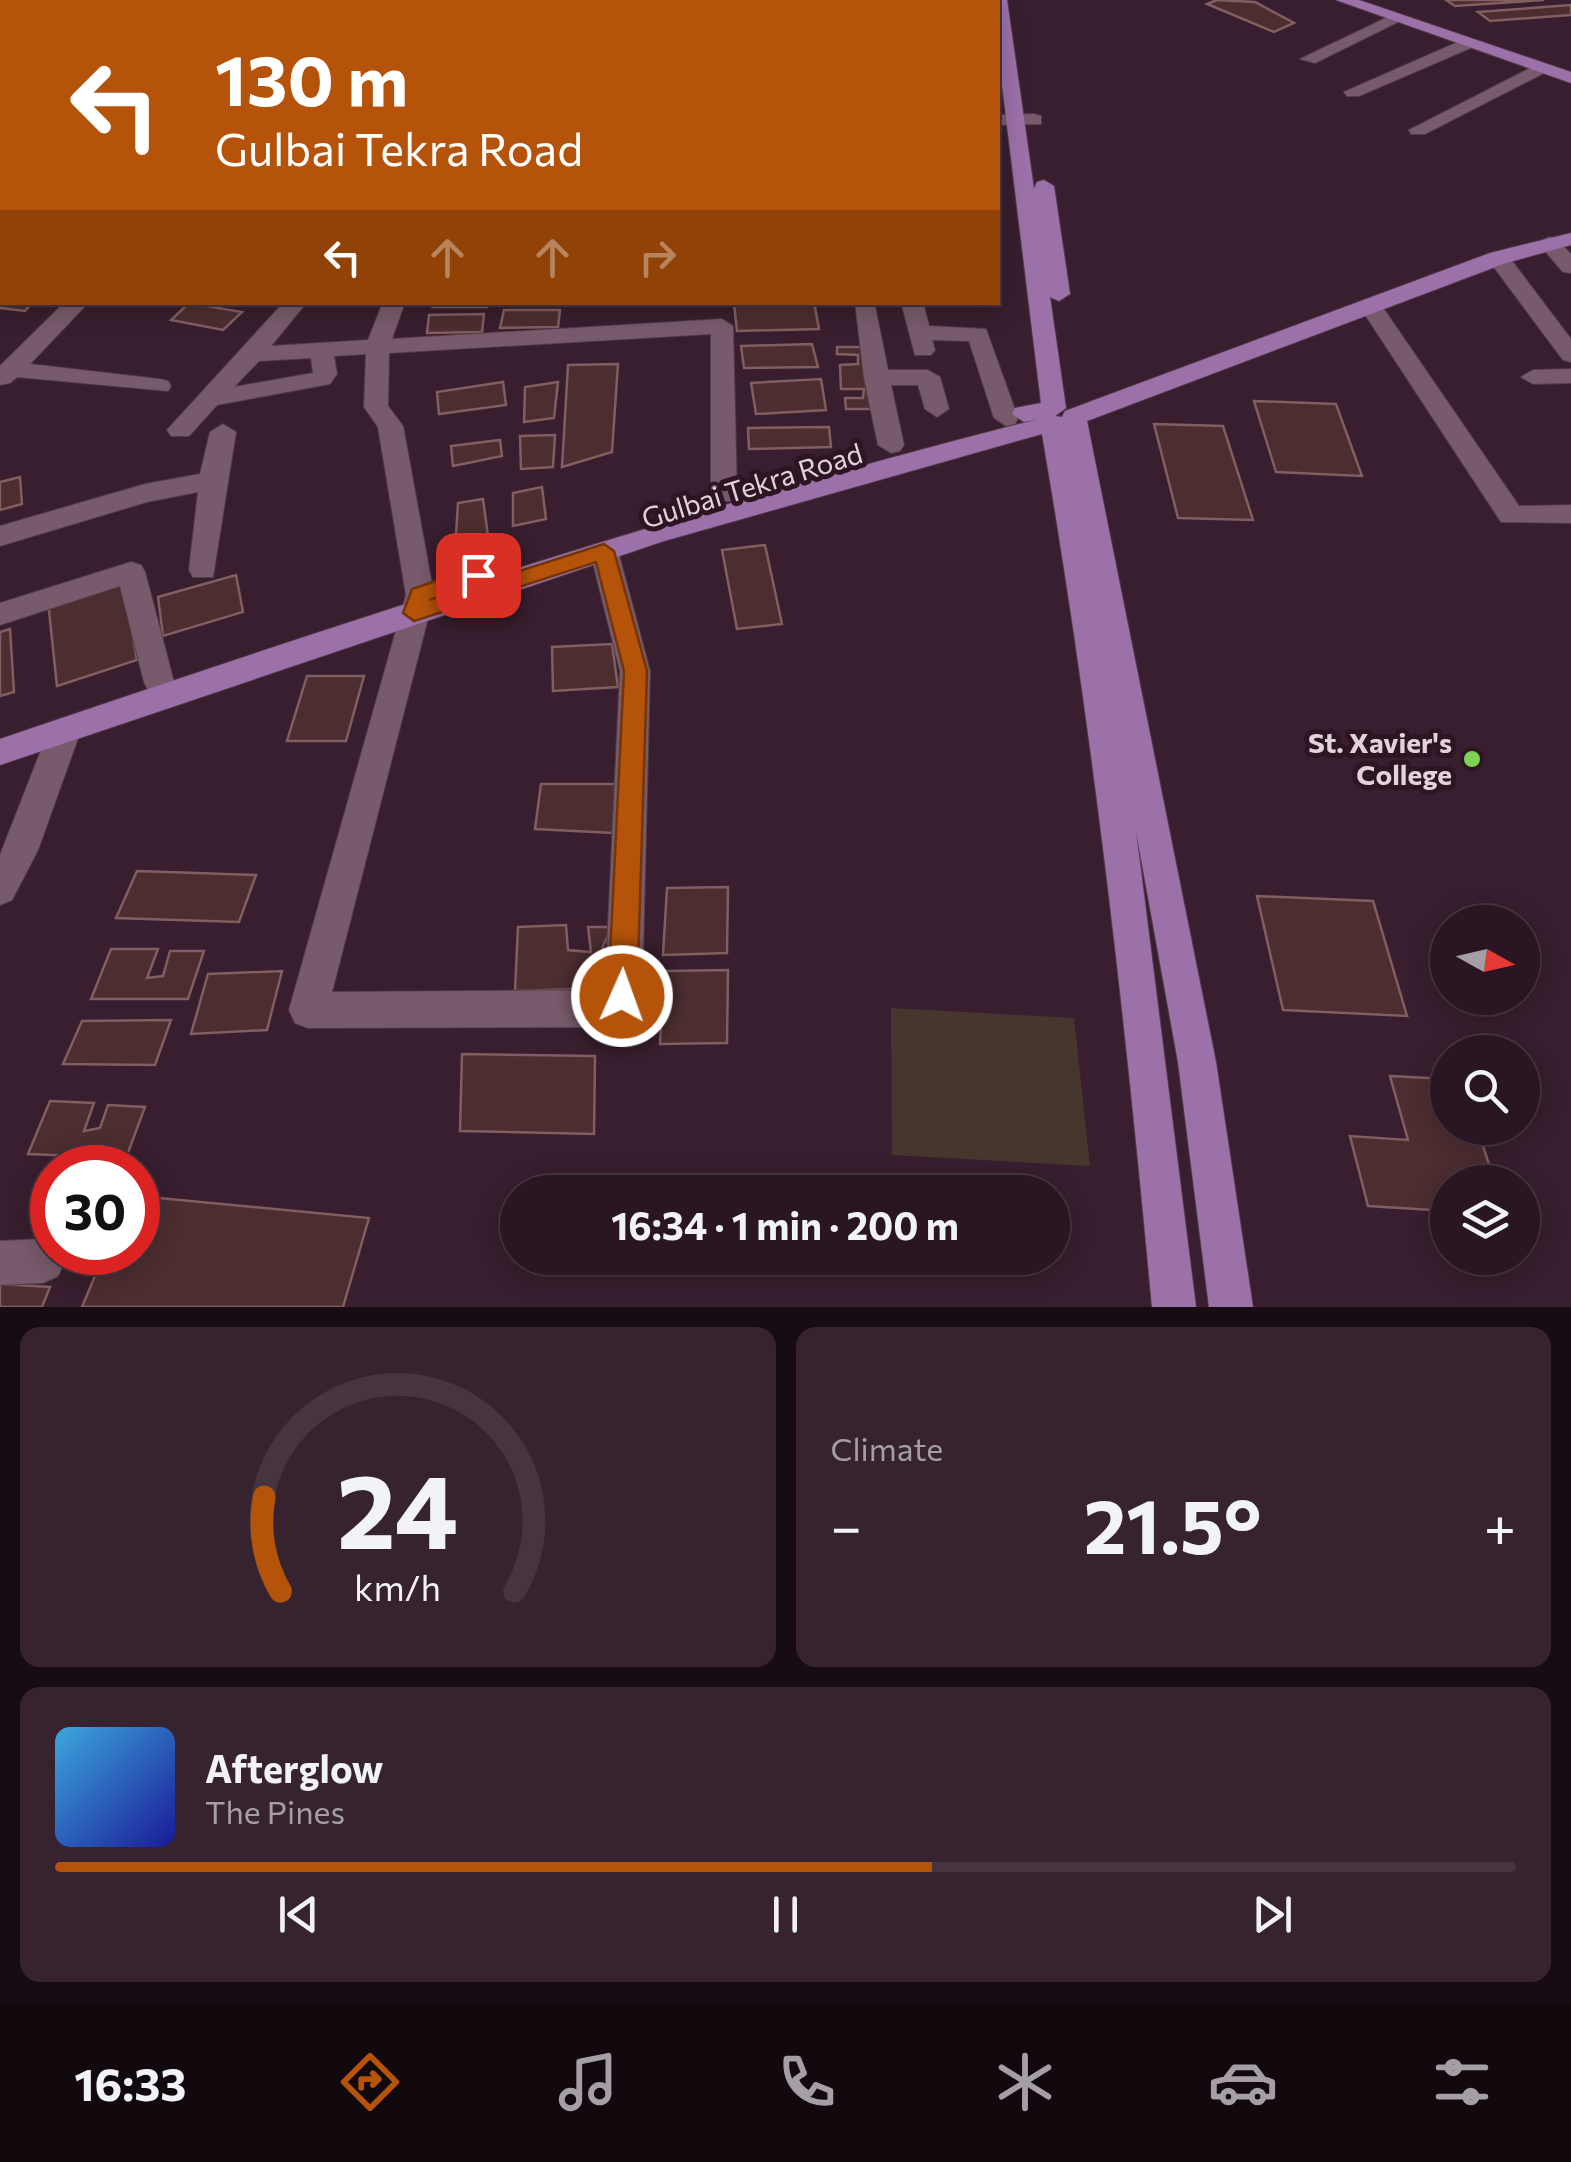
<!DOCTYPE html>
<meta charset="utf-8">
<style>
:root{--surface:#2a1622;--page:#36232f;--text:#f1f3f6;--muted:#a59fa5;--line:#463540;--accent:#b45309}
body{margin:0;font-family:Commissioner,sans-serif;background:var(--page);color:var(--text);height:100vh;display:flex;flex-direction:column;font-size:38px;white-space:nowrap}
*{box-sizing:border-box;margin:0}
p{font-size:32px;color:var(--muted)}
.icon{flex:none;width:55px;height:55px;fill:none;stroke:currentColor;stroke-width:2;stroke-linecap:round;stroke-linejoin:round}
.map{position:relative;height:1307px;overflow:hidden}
.drawer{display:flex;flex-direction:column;gap:20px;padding:20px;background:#170c13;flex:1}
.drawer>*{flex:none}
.top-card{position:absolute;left:0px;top:0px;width:1000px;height:305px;box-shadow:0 5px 25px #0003,0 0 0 2px var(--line);background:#b45309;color:#fff;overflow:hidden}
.needle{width:65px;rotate:98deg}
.buttons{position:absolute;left:1430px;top:905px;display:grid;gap:20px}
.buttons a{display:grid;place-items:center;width:110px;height:110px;border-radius:50%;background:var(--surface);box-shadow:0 5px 25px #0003,0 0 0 2px var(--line);font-size:50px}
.speed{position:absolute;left:30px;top:1145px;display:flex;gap:20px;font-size:50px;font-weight:700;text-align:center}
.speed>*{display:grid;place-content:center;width:130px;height:130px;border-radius:50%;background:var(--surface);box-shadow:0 5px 25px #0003,0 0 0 2px var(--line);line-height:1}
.speed .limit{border:15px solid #d22;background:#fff;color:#111}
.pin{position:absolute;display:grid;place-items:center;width:85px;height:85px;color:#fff;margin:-42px;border-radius:20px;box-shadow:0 5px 15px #0006}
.me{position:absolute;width:110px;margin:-55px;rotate:2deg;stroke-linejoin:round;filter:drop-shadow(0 0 8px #0008)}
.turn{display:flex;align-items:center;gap:35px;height:210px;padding:0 50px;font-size:45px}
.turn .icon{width:130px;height:130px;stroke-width:2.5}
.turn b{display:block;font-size:70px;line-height:85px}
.lanes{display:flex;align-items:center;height:95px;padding:0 50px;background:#0003;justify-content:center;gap:50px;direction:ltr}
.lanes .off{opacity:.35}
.big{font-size:75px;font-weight:700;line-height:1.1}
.drawer .widget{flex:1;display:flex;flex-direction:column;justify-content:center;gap:15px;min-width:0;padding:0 35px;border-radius:20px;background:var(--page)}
.drawer .dial{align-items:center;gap:0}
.dial svg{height:260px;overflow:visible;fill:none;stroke:var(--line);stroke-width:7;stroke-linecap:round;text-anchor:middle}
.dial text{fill:var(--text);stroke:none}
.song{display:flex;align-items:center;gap:30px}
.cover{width:120px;height:120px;border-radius:15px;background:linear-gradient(135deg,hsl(200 70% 55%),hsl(240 70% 35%))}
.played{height:10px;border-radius:5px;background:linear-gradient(90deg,var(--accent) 60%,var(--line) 60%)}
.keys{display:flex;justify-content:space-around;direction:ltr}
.heat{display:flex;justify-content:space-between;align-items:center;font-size:55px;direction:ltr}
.drawer .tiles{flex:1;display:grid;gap:20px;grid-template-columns:1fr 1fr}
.widget:last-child{grid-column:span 2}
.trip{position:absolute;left:500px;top:1175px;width:570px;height:100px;border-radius:50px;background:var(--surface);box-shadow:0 5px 25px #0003,0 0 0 2px var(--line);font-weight:700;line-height:100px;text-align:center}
.tabs{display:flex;height:160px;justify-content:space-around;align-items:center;background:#11090e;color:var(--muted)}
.tabs .icon{width:70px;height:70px}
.tabs .current{color:var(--accent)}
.tabs b{font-size:45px;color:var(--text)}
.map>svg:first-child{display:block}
</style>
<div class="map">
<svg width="1571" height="1307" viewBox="0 0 1571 1307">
<rect width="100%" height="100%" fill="#381e2e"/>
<path fill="#47362e" d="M 891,1008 L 1074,1018 L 1090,1166 L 892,1155 Z"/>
<g fill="#4c2d30" stroke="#815e60" stroke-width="2.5">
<path d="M 1217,0 L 1255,2 L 1294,23 L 1274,32 L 1207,4 Z"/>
<path d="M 1446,0 L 1544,0 L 1455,6 Z"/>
<path d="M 1571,5 L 1571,15 L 1490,21 L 1478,12 Z"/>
<path d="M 0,281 L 2,302 L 33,302 L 25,311 L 0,308 Z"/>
<path d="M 435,302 L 488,302 L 487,307 L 433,307 Z"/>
<path d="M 814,302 L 819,329 L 737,331 L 734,304 Z"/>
<path d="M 189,303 L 242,312 L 223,330 L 171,320 Z"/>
<path d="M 504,310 L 560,310 L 558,327 L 500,328 Z"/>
<path d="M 484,314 L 482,332 L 427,333 L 429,315 Z"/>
<path d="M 812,344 L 818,367 L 744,368 L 741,346 Z"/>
<path d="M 837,347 L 861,347 L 876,409 L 846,409 L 845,398 L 863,398 L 864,389 L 841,389 L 840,365 L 858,364 L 858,355 L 837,354 Z"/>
<path d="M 618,364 L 612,452 L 562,467 L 568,365 Z"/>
<path d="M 821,379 L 826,410 L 756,414 L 751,383 Z"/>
<path d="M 503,382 L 506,405 L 439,414 L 437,392 Z"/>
<path d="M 558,382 L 554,418 L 524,422 L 525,387 Z"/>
<path d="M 1254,401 L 1336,404 L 1362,476 L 1276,472 Z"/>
<path d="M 1154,424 L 1223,426 L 1253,520 L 1178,518 Z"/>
<path d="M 829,427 L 831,447 L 749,449 L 748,428 Z"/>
<path d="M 555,435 L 553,467 L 521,469 L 520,436 Z"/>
<path d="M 500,440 L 502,456 L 453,466 L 451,446 Z"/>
<path d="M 20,477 L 22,504 L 0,510 L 0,482 Z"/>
<path d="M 542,487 L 546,519 L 513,526 L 513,493 Z"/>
<path d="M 483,499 L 489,543 L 455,550 L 458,503 Z"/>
<path d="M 765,545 L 782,624 L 737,629 L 722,550 Z"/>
<path d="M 236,575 L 243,612 L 163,636 L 158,597 Z"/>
<path d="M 123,580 L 137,660 L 57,686 L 48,602 Z"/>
<path d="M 10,629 L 14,692 L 0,696 L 0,632 Z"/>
<path d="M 612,644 L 618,687 L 553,691 L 552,647 Z"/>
<path d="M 307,676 L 364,676 L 346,741 L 287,741 Z"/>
<path d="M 541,784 L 616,784 L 613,833 L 535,829 Z"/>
<path d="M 137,871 L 256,875 L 239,922 L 116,918 Z"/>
<path d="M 728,887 L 727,953 L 663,955 L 667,888 Z"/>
<path d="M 1257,896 L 1373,901 L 1407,1016 L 1283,1010 Z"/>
<path d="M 566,925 L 568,950 L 591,952 L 588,927 L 612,927 L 603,946 L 599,972 L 610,969 L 611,988 L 515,991 L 518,927 Z"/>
<path d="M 111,949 L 158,949 L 147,978 L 163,976 L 170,951 L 204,951 L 188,999 L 91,999 Z"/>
<path d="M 728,970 L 727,1043 L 660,1044 L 664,971 Z"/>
<path d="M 282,971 L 267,1030 L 191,1034 L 208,974 Z"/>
<path d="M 171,1020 L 155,1065 L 63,1064 L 82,1021 Z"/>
<path d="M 462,1054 L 595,1056 L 594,1134 L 460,1131 Z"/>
<path d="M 1390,1076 L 1448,1079 L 1448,1128 L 1477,1128 L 1495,1182 L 1448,1182 L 1448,1211 L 1368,1206 L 1350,1136 L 1408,1140 Z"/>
<path d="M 50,1101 L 94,1103 L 84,1131 L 100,1128 L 108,1105 L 145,1107 L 126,1158 L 28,1154 Z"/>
<path d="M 138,1196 L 369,1218 L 343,1307 L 82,1307 L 105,1252 L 138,1252 Z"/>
<path d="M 0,1284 L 50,1287 L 42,1307 L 0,1307 Z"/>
</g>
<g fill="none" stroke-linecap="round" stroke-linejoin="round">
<defs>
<g id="minor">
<rect x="651" y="0" width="16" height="2"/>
<path d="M 2,12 L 2,22 L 0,23 L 0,13 Z"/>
<path d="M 1390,16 L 1404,19 L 1315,63 L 1300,59 Z"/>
<path d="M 1467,38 L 1475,43 L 1473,47 L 1359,96 L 1347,96 L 1344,92 Z"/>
<path d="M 1540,63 L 1546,64 L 1546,72 L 1425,134 L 1411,134 L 1409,130 Z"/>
<rect x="0" y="104" width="2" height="10"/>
<path d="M 1034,114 L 1041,116 L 1041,124 L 998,125 L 998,115 Z"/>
<rect x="0" y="219" width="2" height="13"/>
<path d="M 1549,237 L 1556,239 L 1571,254 L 1571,273 L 1563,272 L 1538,243 Z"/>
<path d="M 1498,252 L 1506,253 L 1571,339 L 1571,362 L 1563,360 L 1487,258 Z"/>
<path d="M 0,264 L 2,265 L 2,278 L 0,278 Z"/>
<path d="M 1371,300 L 1379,302 L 1519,506 L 1571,505 L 1571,523 L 1501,522 L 1360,307 Z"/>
<path d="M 65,302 L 89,302 L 30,364 L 159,379 L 168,381 L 171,386 L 168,391 L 17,377 L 10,383 L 0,385 L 0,366 Z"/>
<path d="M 284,302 L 307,302 L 271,346 L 368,340 L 383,302 L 405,302 L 392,339 L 722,319 L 733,326 L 737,495 L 733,501 L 715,501 L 711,495 L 711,334 L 389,353 L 388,406 L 403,426 L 434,595 L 332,992 L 605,990 L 620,671 L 590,551 L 594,544 L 614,544 L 618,551 L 650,671 L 642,996 L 626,1022 L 613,1027 L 308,1028 L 295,1023 L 289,1010 L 406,595 L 378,427 L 364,407 L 366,354 L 334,356 L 337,374 L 330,384 L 217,405 L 189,436 L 171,436 L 167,430 ZM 311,358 L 313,373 L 234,387 L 259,361 Z"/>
<path d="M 855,302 L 873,302 L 875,306 L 888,370 L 928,370 L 940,377 L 949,409 L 937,417 L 925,409 L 918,385 L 891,385 L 904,445 L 900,451 L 891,453 L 878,445 L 864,378 Z"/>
<path d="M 901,302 L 923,302 L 929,326 L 986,329 L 1018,418 L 1015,424 L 1006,426 L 994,418 L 969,341 L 932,340 L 935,350 L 931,355 L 915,355 Z"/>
<path d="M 1571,369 L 1571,383 L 1533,384 L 1521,377 L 1533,370 Z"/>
<path d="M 223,424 L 236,432 L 213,577 L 193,577 L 189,570 L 198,492 L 147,502 L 0,546 L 0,526 L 145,484 L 200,474 L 210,432 Z"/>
<path d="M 131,562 L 141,565 L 145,572 L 174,682 L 170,690 L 159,694 L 148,690 L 144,682 L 120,586 L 0,625 L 0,603 Z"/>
<path d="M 65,717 L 76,721 L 81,730 L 38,850 L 12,900 L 0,905 L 0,855 L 49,730 L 54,721 Z"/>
<path d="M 43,1239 L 52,1243 L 52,1252 L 61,1252 L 65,1261 L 58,1276 L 43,1283 L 0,1285 L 0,1241 Z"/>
</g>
<g id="major">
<path d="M 991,0 L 1007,0 L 1034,189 L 1037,182 L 1044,180 L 1054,186 L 1070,294 L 1059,301 L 1050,297 L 1066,408 L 1055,416 L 1062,417 L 1065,411 L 1490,253 L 1571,233 L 1571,245 L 1506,263 L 1087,421 L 1216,1062 L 1253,1307 L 1209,1307 L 1178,1062 L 1136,831 L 1196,1307 L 1152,1307 C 1125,1014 1092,723 1042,434 L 664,541 L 0,765 L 0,739 C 342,623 684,509 1035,420 L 1024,422 L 1012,414 L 1015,408 L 1041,403 L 998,52 L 998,2 Z"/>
<path d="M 1336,0 L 1359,0 L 1571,72 L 1571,83 Z"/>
</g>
</defs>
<use href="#minor" stroke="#513c49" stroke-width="2"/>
<use href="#major" stroke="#513c49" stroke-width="2"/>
<use href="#minor" fill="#775a6b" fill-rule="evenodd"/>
<use href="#major" fill="#9c70a9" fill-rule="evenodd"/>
</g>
<path fill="#b45309" stroke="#753606" stroke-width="2.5" d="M 604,544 L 614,551 L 647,671 L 637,996 L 633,1006 L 622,1010 L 612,1006 L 608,996 L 624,671 L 596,562 L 414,621 L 403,613 L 412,589 L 478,567 L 489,575 L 486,581 L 429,600 Z"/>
<circle fill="#7ed153" stroke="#2d1524" stroke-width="4" cx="1472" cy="759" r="10"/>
<g text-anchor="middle" stroke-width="10" stroke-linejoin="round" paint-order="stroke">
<g font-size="28" fill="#e3d1db" stroke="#2d1524">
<text transform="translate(752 486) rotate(-17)" y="10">Gulbai Tekra Road</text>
</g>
<g font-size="28" font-weight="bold" fill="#e3d1db" stroke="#2d1524" text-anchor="end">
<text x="1452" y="753">St. Xavier's<tspan x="1452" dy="32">College</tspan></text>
</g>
</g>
</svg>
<div class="buttons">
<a><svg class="needle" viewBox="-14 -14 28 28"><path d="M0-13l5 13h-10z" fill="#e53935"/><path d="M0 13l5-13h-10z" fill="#a59fa5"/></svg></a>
<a><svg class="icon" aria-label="search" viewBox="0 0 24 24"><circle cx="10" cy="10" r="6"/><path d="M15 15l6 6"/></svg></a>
<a><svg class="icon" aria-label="layers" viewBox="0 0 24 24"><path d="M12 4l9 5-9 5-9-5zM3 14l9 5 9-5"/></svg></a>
</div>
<div class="speed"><div class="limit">30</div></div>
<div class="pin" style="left:478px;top:575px;background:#d93025"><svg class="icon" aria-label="arrive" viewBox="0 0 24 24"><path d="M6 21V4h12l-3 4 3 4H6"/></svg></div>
<svg class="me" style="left:622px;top:996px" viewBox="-20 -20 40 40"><circle r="17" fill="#b45309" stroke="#fff" stroke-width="3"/><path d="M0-11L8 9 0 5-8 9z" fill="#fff"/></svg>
<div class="trip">16:34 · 1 min · 200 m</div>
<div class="top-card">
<div class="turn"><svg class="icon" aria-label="left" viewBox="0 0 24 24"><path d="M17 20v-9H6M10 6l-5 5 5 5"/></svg><div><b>130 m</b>Gulbai Tekra Road</div></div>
<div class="lanes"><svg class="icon" aria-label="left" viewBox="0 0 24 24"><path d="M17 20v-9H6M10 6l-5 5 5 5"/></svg><svg class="icon off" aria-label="ahead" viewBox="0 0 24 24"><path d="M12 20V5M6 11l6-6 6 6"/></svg><svg class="icon off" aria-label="ahead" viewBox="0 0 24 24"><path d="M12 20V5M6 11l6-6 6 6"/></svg><svg class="icon off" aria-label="right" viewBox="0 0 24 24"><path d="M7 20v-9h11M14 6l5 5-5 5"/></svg></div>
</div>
</div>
<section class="drawer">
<div class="tiles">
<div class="widget dial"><svg viewBox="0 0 100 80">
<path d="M14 69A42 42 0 1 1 86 69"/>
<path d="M14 69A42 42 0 0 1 9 40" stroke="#b45309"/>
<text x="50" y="56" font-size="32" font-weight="700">24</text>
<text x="50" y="72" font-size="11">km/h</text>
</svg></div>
<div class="widget"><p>Climate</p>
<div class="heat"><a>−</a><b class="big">21.5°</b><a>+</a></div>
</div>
<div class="widget">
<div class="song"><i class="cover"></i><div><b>Afterglow</b><p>The Pines</p></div></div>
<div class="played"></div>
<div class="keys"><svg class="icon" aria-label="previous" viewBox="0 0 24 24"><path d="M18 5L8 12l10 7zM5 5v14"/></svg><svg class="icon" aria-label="pause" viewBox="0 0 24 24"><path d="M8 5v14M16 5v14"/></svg><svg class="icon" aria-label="next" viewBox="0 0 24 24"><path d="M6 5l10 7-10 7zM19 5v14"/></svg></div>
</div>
</div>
</section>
<nav class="tabs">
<b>16:33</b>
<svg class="icon current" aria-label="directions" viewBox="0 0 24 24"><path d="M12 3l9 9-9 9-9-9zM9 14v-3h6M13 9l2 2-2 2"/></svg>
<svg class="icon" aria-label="music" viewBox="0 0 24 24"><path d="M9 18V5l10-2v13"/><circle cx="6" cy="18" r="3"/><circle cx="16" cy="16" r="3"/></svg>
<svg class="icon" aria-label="phone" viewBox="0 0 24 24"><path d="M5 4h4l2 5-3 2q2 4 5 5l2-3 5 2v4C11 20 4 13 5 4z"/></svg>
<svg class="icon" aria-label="climate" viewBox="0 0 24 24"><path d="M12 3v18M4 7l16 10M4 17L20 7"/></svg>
<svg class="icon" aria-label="car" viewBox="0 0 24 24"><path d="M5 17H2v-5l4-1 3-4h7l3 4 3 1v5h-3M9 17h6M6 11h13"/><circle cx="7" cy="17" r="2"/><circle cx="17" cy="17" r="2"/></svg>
<svg class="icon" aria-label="filters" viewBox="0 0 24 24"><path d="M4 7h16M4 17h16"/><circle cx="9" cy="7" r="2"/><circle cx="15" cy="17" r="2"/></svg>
</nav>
